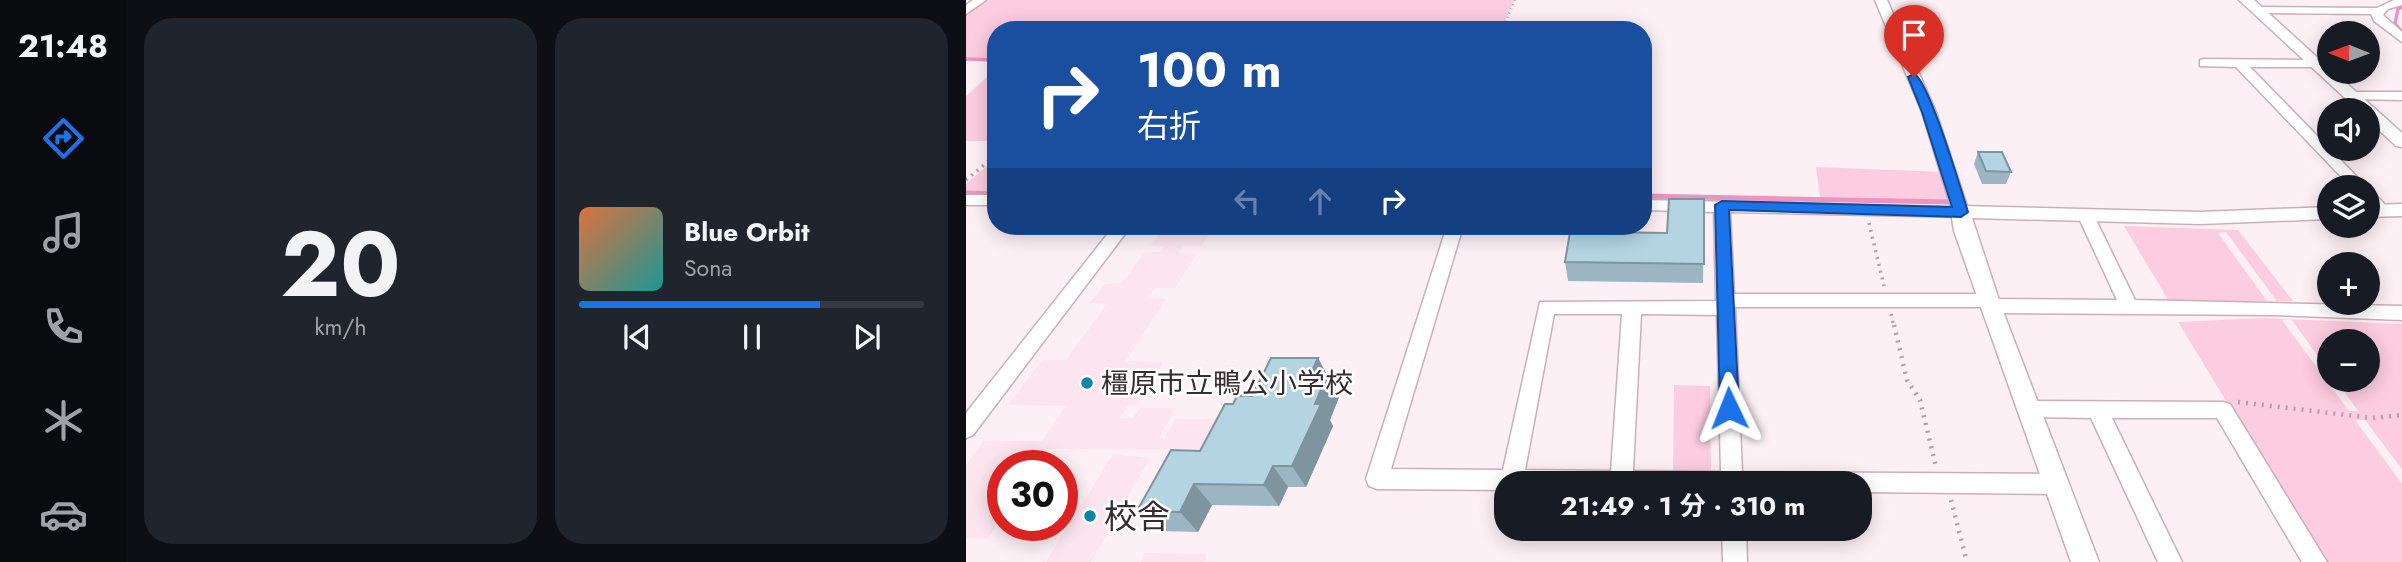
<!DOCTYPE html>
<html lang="ja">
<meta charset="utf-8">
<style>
:root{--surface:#171b24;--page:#20242c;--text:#f1f3f6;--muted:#9ea1a6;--line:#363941;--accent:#1a73e8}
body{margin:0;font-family:Jost,"Noto Sans JP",sans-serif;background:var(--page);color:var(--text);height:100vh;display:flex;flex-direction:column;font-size:26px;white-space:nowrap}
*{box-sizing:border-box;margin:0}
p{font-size:23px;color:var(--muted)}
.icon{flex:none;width:38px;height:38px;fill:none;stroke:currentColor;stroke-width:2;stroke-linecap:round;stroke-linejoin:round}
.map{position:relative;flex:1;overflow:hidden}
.drawer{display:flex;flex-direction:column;gap:18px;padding:18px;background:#0d0f14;width:840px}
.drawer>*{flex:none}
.top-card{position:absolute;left:21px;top:21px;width:665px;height:214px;border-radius:28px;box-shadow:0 4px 18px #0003;background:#1a4fa0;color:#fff;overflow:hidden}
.needle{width:46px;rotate:271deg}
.buttons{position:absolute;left:1351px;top:21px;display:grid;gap:14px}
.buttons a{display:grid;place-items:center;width:63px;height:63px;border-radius:50%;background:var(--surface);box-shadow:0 4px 18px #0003;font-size:35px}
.speed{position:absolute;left:21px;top:450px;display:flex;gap:14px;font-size:35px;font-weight:700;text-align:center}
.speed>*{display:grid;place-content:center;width:91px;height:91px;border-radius:50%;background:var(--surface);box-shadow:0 4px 18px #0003;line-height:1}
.speed .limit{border:10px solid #d22;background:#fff;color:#111}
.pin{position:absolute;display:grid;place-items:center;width:60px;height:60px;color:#fff;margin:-72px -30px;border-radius:50% 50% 50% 0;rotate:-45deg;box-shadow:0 0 7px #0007}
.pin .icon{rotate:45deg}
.me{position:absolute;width:77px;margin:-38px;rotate:358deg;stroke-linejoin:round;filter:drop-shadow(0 0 5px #0008)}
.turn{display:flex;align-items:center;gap:24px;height:147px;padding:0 35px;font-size:32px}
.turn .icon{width:91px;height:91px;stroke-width:2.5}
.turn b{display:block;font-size:49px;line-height:60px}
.lanes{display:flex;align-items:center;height:66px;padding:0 35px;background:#0003;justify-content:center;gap:35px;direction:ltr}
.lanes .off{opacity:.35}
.drawer .widget{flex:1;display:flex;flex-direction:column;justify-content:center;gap:10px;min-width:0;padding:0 24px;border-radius:28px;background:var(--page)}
.drawer .dial{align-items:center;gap:0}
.dial b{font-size:91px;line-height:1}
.song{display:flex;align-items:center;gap:21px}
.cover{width:84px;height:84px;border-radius:10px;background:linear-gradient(135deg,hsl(20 70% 55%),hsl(180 70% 35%))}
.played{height:7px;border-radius:4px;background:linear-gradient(90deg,var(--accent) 70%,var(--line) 70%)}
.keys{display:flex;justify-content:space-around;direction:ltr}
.drawer .tiles{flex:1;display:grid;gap:18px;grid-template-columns:repeat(2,1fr)}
.trip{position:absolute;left:528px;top:471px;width:378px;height:70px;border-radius:28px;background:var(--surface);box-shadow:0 4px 18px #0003;font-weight:700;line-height:70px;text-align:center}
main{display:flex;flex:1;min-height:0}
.dock{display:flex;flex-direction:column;width:126px;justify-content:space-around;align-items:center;background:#090b0e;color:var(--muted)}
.dock .icon{width:49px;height:49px}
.dock .selected{color:var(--accent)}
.dock b{font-size:32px;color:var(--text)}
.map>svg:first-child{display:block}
</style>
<main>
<nav class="dock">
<b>21:48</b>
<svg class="icon selected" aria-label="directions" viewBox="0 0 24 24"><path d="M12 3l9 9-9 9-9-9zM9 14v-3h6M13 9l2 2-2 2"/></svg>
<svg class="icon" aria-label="music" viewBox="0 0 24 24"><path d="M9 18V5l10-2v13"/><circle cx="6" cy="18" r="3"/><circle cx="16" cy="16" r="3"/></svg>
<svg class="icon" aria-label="phone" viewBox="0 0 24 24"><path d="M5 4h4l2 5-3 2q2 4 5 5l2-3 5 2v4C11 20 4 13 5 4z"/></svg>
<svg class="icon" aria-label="climate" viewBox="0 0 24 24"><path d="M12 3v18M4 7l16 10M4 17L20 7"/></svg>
<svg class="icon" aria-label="car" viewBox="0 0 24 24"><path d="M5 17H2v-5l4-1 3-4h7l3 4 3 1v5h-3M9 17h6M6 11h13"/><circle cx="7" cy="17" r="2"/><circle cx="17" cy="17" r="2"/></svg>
</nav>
<section class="drawer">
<div class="tiles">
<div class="widget dial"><b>20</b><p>km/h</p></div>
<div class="widget">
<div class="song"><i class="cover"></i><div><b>Blue Orbit</b><p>Sona</p></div></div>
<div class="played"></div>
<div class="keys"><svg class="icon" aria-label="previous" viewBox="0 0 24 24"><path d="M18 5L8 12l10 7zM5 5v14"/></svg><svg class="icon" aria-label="pause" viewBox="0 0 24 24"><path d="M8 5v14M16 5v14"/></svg><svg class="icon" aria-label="next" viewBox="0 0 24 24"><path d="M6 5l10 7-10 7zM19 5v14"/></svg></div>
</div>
</div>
</section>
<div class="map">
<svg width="1436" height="562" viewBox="0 0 1436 562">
<rect width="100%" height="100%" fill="#fdf0f5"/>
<g fill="#fce5ef">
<path d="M 214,226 L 246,229 L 235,246 L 218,246 L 212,253 L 231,254 L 209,288 L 189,288 L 181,298 L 200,299 L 160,361 L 197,362 L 171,405 L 162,405 L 154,418 L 167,418 L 174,408 L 210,408 L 193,438 L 198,439 L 209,419 L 270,419 L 255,450 L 84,449 L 73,465 L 37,466 L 37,524 L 32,524 L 22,538 L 0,538 L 0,465 L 18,441 L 76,441 L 100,406 L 42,405 L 76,360 L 100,360 L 141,304 L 123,303 L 139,284 L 156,283 L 178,253 L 195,252 L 199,246 L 184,246 L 196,230 L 211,230 Z"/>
<path d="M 147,454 L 184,458 L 125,562 L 80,562 L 102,525 L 96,525 L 96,506 L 115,506 Z"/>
<path d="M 179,553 L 241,554 L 238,562 L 175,562 Z"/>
</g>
<g fill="#fccce1" fill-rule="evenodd">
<path d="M 19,0 L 548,0 L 535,30 L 30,30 L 30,61 L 0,61 L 0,15 Z"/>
<path d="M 30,69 L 30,141 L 0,141 L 0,96 Z"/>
<path d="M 30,158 L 30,192 L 0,192 L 0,184 Z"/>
<path d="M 850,167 L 978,172 L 988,201 L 854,197 Z"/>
<path d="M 1158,226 L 1272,230 L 1327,301 L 1204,303 ZM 1260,232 L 1310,300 L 1310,301 L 1301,301 L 1252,233 Z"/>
<path d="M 1298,318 L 1436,324 L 1436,469 L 1399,420 L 1389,420 L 1436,484 L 1436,562 L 1358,562 L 1212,322 ZM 1325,319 L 1363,371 L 1363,341 L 1402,341 L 1402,380 L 1370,380 L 1392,411 L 1383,411 L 1316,320 Z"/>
<path d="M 708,385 L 744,386 L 745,472 L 707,472 Z"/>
</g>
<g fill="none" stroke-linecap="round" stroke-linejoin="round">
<g stroke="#ed93bf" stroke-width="3.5">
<path d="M 1436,7 L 1432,9 L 1429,24 L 1436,32"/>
<path d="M 0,59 L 30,60"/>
</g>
<g stroke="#ed93bf" stroke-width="5">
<path d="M 0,193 L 30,194"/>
<path d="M 677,196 L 983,202"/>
</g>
<defs>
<g id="minor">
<path d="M 7,0 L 20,0 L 0,14 L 0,5 Z"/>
<path d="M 909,0 L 921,0 L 970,112 L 1003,212 L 995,217 L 764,212 L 768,294 L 1022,294 L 1030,299 L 1151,300 L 1112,216 L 1120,211 L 1128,216 L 1169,300 L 1436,306 L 1436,320 L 1307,315 L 1024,313 L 1016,307 L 769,307 L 776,472 L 1089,474 L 1097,477 L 1100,484 L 1097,491 L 1089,494 L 894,492 L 894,483 L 541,483 L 541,490 L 411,489 L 403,486 L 400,479 L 481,226 L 497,226 L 425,469 L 537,470 L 574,302 L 750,301 L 748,212 L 677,210 L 677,200 L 985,207 L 956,112 ZM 588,314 L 656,314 L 645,471 L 559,470 ZM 675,314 L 751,315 L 755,472 L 667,471 Z"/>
<path d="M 1428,0 L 1436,0 L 1436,5 L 1422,9 L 1417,15 L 1436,32 L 1436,42 L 1408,21 L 1405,14 L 1291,13 L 1285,10 L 1291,7 L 1411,8 Z"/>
<path d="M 1238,59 L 1353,60 L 1353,66 L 1349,67 L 1284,67 L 1401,187 L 1385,187 L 1270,67 L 1234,66 L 1234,60 Z"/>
<path d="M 1386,92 L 1436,92 L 1436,100 L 1381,99 L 1381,93 Z"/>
<path d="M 1402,192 C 1411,194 1418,203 1423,211 L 1421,215 L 1409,215 L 1402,206 Z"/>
<rect x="0" y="195" width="30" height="10"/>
<path d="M 148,226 L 165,226 L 7,435 L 0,438 L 0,413 Z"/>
<path d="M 1061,401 L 1257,402 L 1264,404 L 1361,562 L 1336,562 L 1251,418 L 1146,418 L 1216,562 L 1192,562 L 1125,418 L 1061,417 L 1054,415 L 1051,409 L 1054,403 Z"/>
<path d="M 756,528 L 780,528 L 781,562 L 757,562 Z"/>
</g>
<g id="tertiary">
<path d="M 1273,0 L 1288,0 L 1363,68 L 1363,72 L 1368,72 L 1436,133 L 1436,147 L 1430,146 L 1402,120 L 1402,110 L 1392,110 Z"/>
<path d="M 1436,204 L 1436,216 L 1402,217 L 1402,205 Z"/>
<path d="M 995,206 L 1234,212 L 1363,207 L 1363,219 L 1234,224 L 1006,218 L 1035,306 L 1133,562 L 1105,562 L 988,231 L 985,212 L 988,208 Z"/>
</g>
</defs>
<use href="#minor" stroke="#ccaebb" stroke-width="3"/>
<use href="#tertiary" stroke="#ccaebb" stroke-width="3"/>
<g stroke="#b0a3a8" stroke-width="2.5" stroke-dasharray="1 3.5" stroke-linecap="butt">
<path d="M 536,30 L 549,0"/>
<path d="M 23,111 L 30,111"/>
</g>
<g stroke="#b0a3a8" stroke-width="3.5" stroke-dasharray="2 5" stroke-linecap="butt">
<path d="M 0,180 L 30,155"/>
<path d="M 903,223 L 918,286"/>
<path d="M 925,314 L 928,327"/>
</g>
<g stroke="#b0a3a8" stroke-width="4.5" stroke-dasharray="2 6" stroke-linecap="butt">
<path d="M 928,325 L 941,380 L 954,400 L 970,467"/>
<path d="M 1272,402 L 1406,418 L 1436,415"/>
<path d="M 985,500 L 1001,562"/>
</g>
<use href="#minor" fill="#fff" fill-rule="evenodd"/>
<use href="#tertiary" fill="#fff" fill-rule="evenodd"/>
</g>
<g fill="#9bb6c2">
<path d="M 1012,152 L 1045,172 L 1040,184 L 1016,184 L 1008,164 Z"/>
<path d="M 738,199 L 737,283 L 602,281 L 599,262 L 648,226 L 647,232 L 701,233 Z"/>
<path d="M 352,358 L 373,397 L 364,420 L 367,426 L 340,487 L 322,487 L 313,506 L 246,505 L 232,532 L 192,531 L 171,511 L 234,451 L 267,404 L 286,396 Z"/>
</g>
<g fill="#7e949e">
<path d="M 644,226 L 648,226 L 645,251 L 643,232 Z"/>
<path d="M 352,358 L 373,397 L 364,420 L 367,426 L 340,487 L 326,466 L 344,375 Z"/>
<path d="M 307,466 L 322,487 L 313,506 L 298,485 Z"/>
<path d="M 228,484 L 246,505 L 232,532 L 214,512 Z"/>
</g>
<g fill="#b4d4e2" stroke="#7e949e" stroke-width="2">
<path d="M 1012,152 L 1036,152 L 1045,172 L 1020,171 Z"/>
<path d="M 703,199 L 738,199 L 738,264 L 599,262 L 605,226 L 644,226 L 643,232 L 701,233 Z"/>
<path d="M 305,358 L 352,358 L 344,375 L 361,375 L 349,404 L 355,404 L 326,466 L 307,466 L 298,485 L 228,484 L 214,512 L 171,511 L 205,450 L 234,451 L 259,404 L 267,404 L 271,396 L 286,396 Z"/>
</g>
<path fill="#1a73e8" stroke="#114b97" stroke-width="2" d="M 948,74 C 963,80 995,190 1002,212 L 995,217 L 763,210 L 773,408 L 770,413 L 763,415 L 757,413 L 754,408 L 749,205 L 756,201 L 986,207 L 956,112 L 942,77 Z"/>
<g fill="#0e85aa" stroke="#fff" stroke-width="2.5">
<circle cx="121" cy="383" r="7"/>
<circle cx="124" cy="516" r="7"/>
</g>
<g text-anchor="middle" stroke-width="5" stroke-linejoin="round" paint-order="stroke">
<g font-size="28" fill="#382c31" stroke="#fff" text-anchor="start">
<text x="135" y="393">橿原市立鴨公小学校</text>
</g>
<g font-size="33" fill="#382c31" stroke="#fff" text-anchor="start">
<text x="138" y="528">校舎</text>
</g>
</g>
</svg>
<div class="buttons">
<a><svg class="needle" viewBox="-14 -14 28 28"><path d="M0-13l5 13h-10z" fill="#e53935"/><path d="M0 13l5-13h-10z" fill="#9ea1a6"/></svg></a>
<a><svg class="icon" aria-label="sound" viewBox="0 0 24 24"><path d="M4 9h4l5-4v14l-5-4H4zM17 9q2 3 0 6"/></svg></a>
<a><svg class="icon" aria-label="layers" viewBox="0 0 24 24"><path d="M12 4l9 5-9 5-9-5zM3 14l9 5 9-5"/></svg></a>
<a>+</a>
<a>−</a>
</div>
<div class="speed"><div class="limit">30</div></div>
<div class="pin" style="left:948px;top:77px;background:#d93025"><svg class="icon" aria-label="arrive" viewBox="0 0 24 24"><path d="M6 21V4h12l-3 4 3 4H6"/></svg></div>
<svg class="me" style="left:763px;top:408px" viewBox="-20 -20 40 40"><path d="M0-17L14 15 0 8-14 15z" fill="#1a73e8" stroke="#fff" stroke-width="4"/></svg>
<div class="trip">21:49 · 1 分 · 310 m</div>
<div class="top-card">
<div class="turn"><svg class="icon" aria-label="right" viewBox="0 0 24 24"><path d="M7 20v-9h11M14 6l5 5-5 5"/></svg><div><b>100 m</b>右折</div></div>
<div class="lanes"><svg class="icon off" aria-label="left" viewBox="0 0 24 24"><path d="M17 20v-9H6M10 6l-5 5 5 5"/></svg><svg class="icon off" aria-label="ahead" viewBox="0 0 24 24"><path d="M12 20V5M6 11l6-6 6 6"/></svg><svg class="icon" aria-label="right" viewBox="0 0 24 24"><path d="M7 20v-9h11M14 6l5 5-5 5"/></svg></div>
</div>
</div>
</main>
